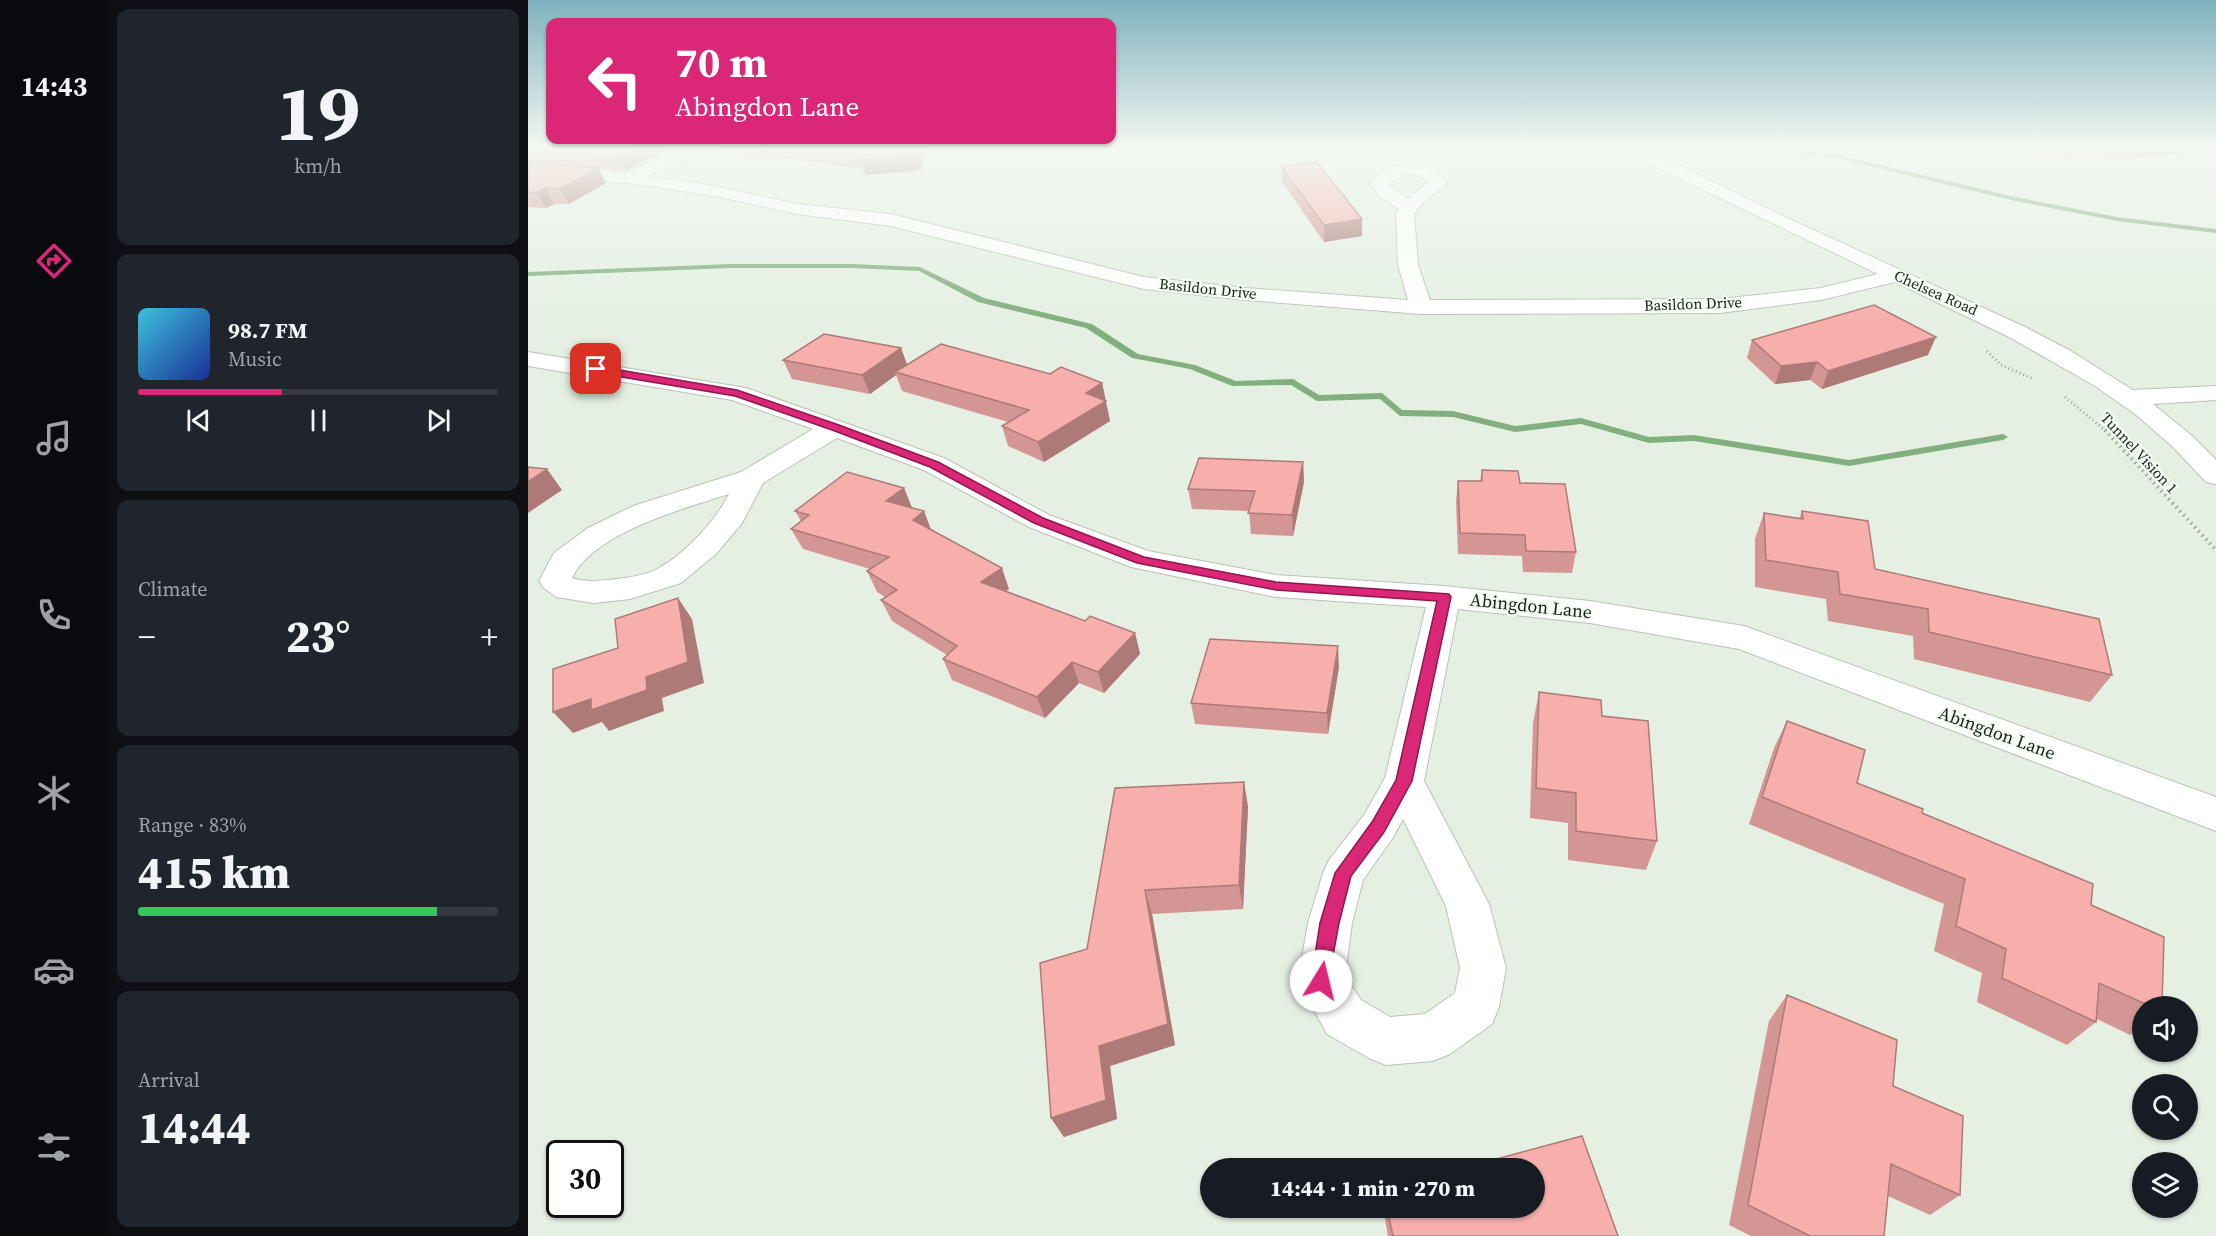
<!DOCTYPE html>
<meta charset="utf-8">
<style>
:root{--surface:#171b24;--page:#20242c;--text:#f1f3f6;--muted:#9ea1a6;--line:#363941;--accent:#db2777}
body{margin:0;font-family:"Source Serif 4",serif;background:var(--page);color:var(--text);height:100vh;display:flex;flex-direction:column;font-size:22px;white-space:nowrap}
*{box-sizing:border-box;margin:0}
p{font-size:20px;color:var(--muted)}
.icon{flex:none;width:33px;height:33px;fill:none;stroke:currentColor;stroke-width:2;stroke-linecap:round;stroke-linejoin:round}
.map{position:relative;flex:1;overflow:hidden}
.details{display:flex;flex-direction:column;gap:9px;padding:9px;background:#0d0f14;width:420px}
.details>*{flex:none}
.top-card{position:absolute;left:18px;top:18px;width:570px;height:126px;border-radius:12px;box-shadow:0 2px 4px #0004;background:#db2777;color:#fff;overflow:hidden}
.tools{position:absolute;left:1604px;top:996px;display:grid;gap:12px}
.tools a{display:grid;place-items:center;width:66px;height:66px;border-radius:50%;background:var(--surface);box-shadow:0 2px 4px #0004;font-size:30px}
.speed{position:absolute;left:18px;top:1140px;display:flex;gap:12px;font-size:30px;font-weight:700;text-align:center}
.speed>*{display:grid;place-content:center;width:78px;height:78px;border-radius:50%;background:var(--surface);box-shadow:0 2px 4px #0004;line-height:1}
.speed .limit{border:3px solid #111;border-radius:9px;background:#fff;color:#111}
.pin{position:absolute;display:grid;place-items:center;width:51px;height:51px;color:#fff;margin:-26px;border-radius:12px;box-shadow:0 3px 9px #0006}
.me{position:absolute;width:66px;margin:-33px;rotate:9deg;stroke-linejoin:round;filter:drop-shadow(0 0 4px #0008)}
.turn{display:flex;align-items:center;gap:21px;height:126px;padding:0 30px;font-size:27px}
.turn .icon{width:78px;height:78px;stroke-width:2.5}
.turn b{display:block;font-size:42px;line-height:51px}
.big{font-size:45px;font-weight:800;line-height:1.1}
.details .tile{flex:1;display:flex;flex-direction:column;justify-content:center;gap:9px;min-width:0;padding:0 21px;border-radius:12px;background:var(--page)}
.details .dial{align-items:center;gap:0}
.dial b{font-size:78px;line-height:1}
.song{display:flex;align-items:center;gap:18px}
.cover{width:72px;height:72px;border-radius:9px;background:linear-gradient(135deg,hsl(190 70% 55%),hsl(230 70% 35%))}
.played{height:6px;border-radius:3px;background:linear-gradient(90deg,var(--accent) 40%,var(--line) 40%)}
.keys{display:flex;justify-content:space-around;direction:ltr}
.heat{display:flex;justify-content:space-between;align-items:center;font-size:33px;direction:ltr}
.charge{height:9px;border-radius:4px;background:linear-gradient(90deg,#34c759 83%,var(--line) 0)}
.trip{position:absolute;left:672px;top:1158px;width:345px;height:60px;border-radius:30px;background:var(--surface);box-shadow:0 2px 4px #0004;font-weight:800;line-height:60px;text-align:center}
main{display:flex;flex:1;min-height:0}
.tabs{display:flex;flex-direction:column;width:108px;justify-content:space-around;align-items:center;background:#090b0e;color:var(--muted)}
.tabs .icon{width:42px;height:42px}
.tabs .current{color:var(--accent)}
.tabs b{font-size:27px;color:var(--text)}
.map>svg:first-child{display:block}
</style>
<main>
<nav class="tabs">
<b>14:43</b>
<svg class="icon current" aria-label="directions" viewBox="0 0 24 24"><path d="M12 3l9 9-9 9-9-9zM9 14v-3h6M13 9l2 2-2 2"/></svg>
<svg class="icon" aria-label="music" viewBox="0 0 24 24"><path d="M9 18V5l10-2v13"/><circle cx="6" cy="18" r="3"/><circle cx="16" cy="16" r="3"/></svg>
<svg class="icon" aria-label="phone" viewBox="0 0 24 24"><path d="M5 4h4l2 5-3 2q2 4 5 5l2-3 5 2v4C11 20 4 13 5 4z"/></svg>
<svg class="icon" aria-label="climate" viewBox="0 0 24 24"><path d="M12 3v18M4 7l16 10M4 17L20 7"/></svg>
<svg class="icon" aria-label="car" viewBox="0 0 24 24"><path d="M5 17H2v-5l4-1 3-4h7l3 4 3 1v5h-3M9 17h6M6 11h13"/><circle cx="7" cy="17" r="2"/><circle cx="17" cy="17" r="2"/></svg>
<svg class="icon" aria-label="filters" viewBox="0 0 24 24"><path d="M4 7h16M4 17h16"/><circle cx="9" cy="7" r="2"/><circle cx="15" cy="17" r="2"/></svg>
</nav>
<section class="details">
<div class="tile dial"><b>19</b><p>km/h</p></div>
<div class="tile">
<div class="song"><i class="cover"></i><div><b>98.7 FM</b><p>Music</p></div></div>
<div class="played"></div>
<div class="keys"><svg class="icon" aria-label="previous" viewBox="0 0 24 24"><path d="M18 5L8 12l10 7zM5 5v14"/></svg><svg class="icon" aria-label="pause" viewBox="0 0 24 24"><path d="M8 5v14M16 5v14"/></svg><svg class="icon" aria-label="next" viewBox="0 0 24 24"><path d="M6 5l10 7-10 7zM19 5v14"/></svg></div>
</div>
<div class="tile"><p>Climate</p>
<div class="heat"><a>−</a><b class="big">23°</b><a>+</a></div>
</div>
<div class="tile"><p>Range · 83%</p><b class="big">415 km</b><div class="charge"></div></div>
<div class="tile"><p>Arrival</p><b class="big">14:44</b></div>
</section>
<div class="map">
<svg width="1688" height="1236" viewBox="0 0 1688 1236">
<rect width="100%" height="100%" fill="#e5f0e3"/>
<g fill="none" stroke-linecap="round" stroke-linejoin="round">
<g fill="#82af7e" fill-rule="evenodd">
<path d="M 1239,147 L 1311,155 L 1483,196 L 1589,217 L 1688,229 L 1688,233 L 1589,221 L 1483,200 L 1311,159 L 1241,150 Z"/>
<path d="M 203,264 L 324,264 L 392,267 L 456,298 L 564,324 L 610,354 L 667,365 L 708,381 L 765,379 L 791,395 L 854,393 L 874,410 L 925,411 L 987,426 L 1053,418 L 1121,437 L 1166,435 L 1321,460 L 1475,434 L 1480,437 L 1475,440 L 1321,466 L 1166,441 L 1121,443 L 1053,424 L 987,432 L 925,417 L 872,416 L 852,399 L 789,401 L 763,385 L 704,386 L 662,369 L 604,358 L 558,328 L 450,302 L 391,271 L 324,268 L 203,268 L 0,276 L 0,272 Z"/>
</g>
<defs>
<g id="minor">
<path d="M 158,147 L 180,147 L 178,150 L 119,176 L 187,186 L 269,204 L 363,214 L 616,277 L 718,288 L 880,300 L 870,265 L 868,214 L 871,209 L 852,197 L 842,184 C 861,158 900,157 919,183 L 893,205 L 886,214 L 890,265 L 902,300 L 1192,299 L 1293,288 L 1350,274 L 1111,159 L 1095,147 L 1114,147 L 1242,210 L 1497,327 L 1541,350 L 1605,390 L 1688,386 L 1688,400 L 1625,404 L 1663,435 L 1688,460 L 1688,484 L 1678,482 L 1644,446 L 1607,414 L 1567,386 L 1481,337 L 1367,282 L 1293,300 L 1192,313 L 893,314 L 718,300 L 616,289 L 363,226 L 269,214 L 187,196 L 100,183 L 0,174 L 0,164 L 98,173 ZM 888,174 L 900,182 L 880,199 L 860,184 L 875,175 Z"/>
<path d="M 0,352 L 218,388 L 416,458 L 521,515 L 620,551 L 748,575 L 916,586 L 1062,601 L 1216,626 L 1688,797 L 1688,831 L 1211,649 L 1062,623 L 930,609 L 896,781 L 961,904 L 978,968 L 971,1007 L 964,1024 L 922,1054 L 905,1061 L 858,1065 L 841,1058 L 799,1034 L 770,981 L 780,923 L 795,873 L 801,860 L 836,815 L 857,778 L 898,607 L 748,597 L 603,567 L 501,527 L 396,470 L 309,438 L 235,483 L 214,523 L 188,554 L 153,583 L 102,599 L 66,603 L 28,597 L 16,588 L 11,581 L 26,553 L 60,528 L 105,506 L 213,472 L 285,429 L 204,400 L 0,366 ZM 201,494 C 188,520 157,554 131,568 C 117,576 97,578 81,580 C 69,581 56,582 44,578 C 65,533 157,508 201,494 ZM 875,819 L 918,906 L 932,968 L 927,993 L 897,1014 L 862,1017 L 833,1000 L 817,976 L 824,923 L 835,880 L 864,839 Z"/>
</g>
</defs>
<use href="#minor" stroke="#b8c3b6" stroke-width="2"/>
<path stroke="#9ca49b" stroke-width="2" stroke-dasharray="1 2" stroke-linecap="butt" d="M 1065,147 L 1074,154"/>
<g stroke="#9ca49b" stroke-width="3" stroke-dasharray="1 3" stroke-linecap="butt">
<path d="M 1459,351 L 1473,365 L 1505,379"/>
<path d="M 1537,397 L 1579,432"/>
</g>
<path stroke="#9ca49b" stroke-width="4" stroke-dasharray="1.5 4" stroke-linecap="butt" d="M 1577,430 L 1688,550"/>
<use href="#minor" fill="#fff" fill-rule="evenodd"/>
</g>
<g fill="#d49694">
<path d="M 0,147 L 142,147 L 98,171 L 70,168 L 78,183 L 41,204 L 26,204 L 18,208 L 0,207 Z"/>
<path d="M 180,147 L 398,147 L 393,170 L 338,175 L 335,169 L 241,156 L 233,159 L 181,149 Z"/>
<path d="M 1426,147 L 1688,147 L 1602,158 L 1549,155 L 1549,157 L 1496,154 L 1493,151 Z"/>
<path d="M 753,166 L 834,236 L 796,242 L 754,182 Z"/>
<path d="M 1224,340 L 1400,355 L 1294,389 L 1282,380 L 1247,384 L 1219,358 Z"/>
<path d="M 373,348 L 379,365 L 522,374 L 574,383 L 582,421 L 516,462 L 480,446 L 474,426 L 480,422 L 374,391 L 368,375 L 342,394 L 264,379 L 255,360 Z"/>
<path d="M 775,462 L 776,482 L 765,536 L 723,534 L 721,511 L 664,509 L 660,489 Z"/>
<path d="M 954,470 L 992,483 L 1048,552 L 1044,573 L 995,572 L 994,556 L 930,554 L 928,501 L 930,481 L 952,481 Z"/>
<path d="M 376,488 L 384,508 L 404,530 L 481,589 L 477,591 L 557,621 L 607,633 L 612,654 L 576,693 L 551,683 L 517,718 L 424,680 L 415,659 L 419,655 L 364,621 L 353,600 L 357,597 L 349,592 L 339,571 L 342,569 L 275,549 L 263,529 L 273,521 L 267,511 Z"/>
<path d="M 1274,511 L 1347,569 L 1584,675 L 1562,702 L 1386,659 L 1385,636 L 1300,621 L 1298,599 L 1227,587 L 1227,539 L 1236,513 L 1271,519 Z"/>
<path d="M 811,667 L 800,734 L 667,724 L 663,703 Z"/>
<path d="M 1011,692 L 1074,716 L 1129,841 L 1118,870 L 1040,860 L 1040,823 L 1002,818 L 1005,723 Z"/>
<path d="M 1259,721 L 1329,783 L 1394,813 L 1563,905 L 1634,1006 L 1614,1006 L 1614,1026 L 1602,1035 L 1569,1019 L 1568,1022 L 1539,1045 L 1449,1002 L 1454,973 L 1406,951 L 1416,904 L 1221,824 L 1246,748 Z"/>
<path d="M 716,782 L 720,807 L 715,909 L 624,914 L 647,1045 L 582,1066 L 589,1119 L 536,1137 L 523,1118 L 559,949 Z"/>
<path d="M 1259,995 L 1365,1086 L 1432,1195 L 1402,1215 L 1360,1196 L 1356,1236 L 1223,1236 L 1201,1225 L 1241,1021 Z"/>
<path d="M 855,1208 L 1006,1208 L 1090,1236 L 860,1236 Z"/>
</g>
<g fill="#ad7a78">
<path d="M 106,147 L 142,147 L 98,171 L 90,156 Z"/>
<path d="M 228,147 L 238,147 L 241,156 L 233,159 Z"/>
<path d="M 390,147 L 398,147 L 393,170 L 338,175 L 332,160 Z"/>
<path d="M 1607,147 L 1688,147 L 1688,151 L 1602,158 Z"/>
<path d="M 70,168 L 78,183 L 41,204 L 32,189 Z"/>
<path d="M 17,188 L 26,204 L 18,208 L 9,193 Z"/>
<path d="M 834,219 L 834,236 L 796,242 L 796,225 Z"/>
<path d="M 1408,337 L 1400,355 L 1294,389 L 1300,371 Z"/>
<path d="M 373,348 L 380,367 L 367,372 L 368,375 L 342,394 L 334,375 Z"/>
<path d="M 1289,362 L 1282,380 L 1247,384 L 1253,366 Z"/>
<path d="M 574,383 L 582,421 L 516,462 L 510,442 L 558,393 Z"/>
<path d="M 775,462 L 776,482 L 765,536 L 764,515 Z"/>
<path d="M 19,469 L 34,490 L 0,513 L 0,482 Z"/>
<path d="M 376,488 L 384,508 L 358,501 Z"/>
<path d="M 396,511 L 404,532 L 385,520 Z"/>
<path d="M 474,568 L 481,589 L 461,603 L 453,582 Z"/>
<path d="M 150,598 L 164,619 L 176,683 L 134,698 L 136,711 L 81,731 L 74,722 L 45,733 L 25,712 L 118,677 Z"/>
<path d="M 607,633 L 612,654 L 576,693 L 570,672 Z"/>
<path d="M 810,646 L 811,667 L 800,734 L 799,713 Z"/>
<path d="M 544,662 L 551,683 L 517,718 L 509,697 Z"/>
<path d="M 716,782 L 720,807 L 715,909 L 711,885 Z"/>
<path d="M 617,890 L 624,914 L 647,1045 L 582,1066 L 589,1119 L 536,1137 L 523,1118 L 571,1046 Z"/>
</g>
<g fill="#f7afac" stroke="#ad7a78" stroke-width="1.5">
<path d="M 0,147 L 106,147 L 90,156 L 0,148 Z"/>
<path d="M 279,147 L 390,147 L 388,155 L 332,160 L 334,155 Z"/>
<path d="M 0,162 L 70,168 L 32,189 L 17,188 L 9,193 L 0,192 Z"/>
<path d="M 789,162 L 834,219 L 796,225 L 753,166 Z"/>
<path d="M 1346,305 L 1408,337 L 1300,371 L 1289,362 L 1253,366 L 1224,340 Z"/>
<path d="M 296,334 L 373,348 L 334,375 L 255,360 Z"/>
<path d="M 413,344 L 522,374 L 533,367 L 574,383 L 558,393 L 578,401 L 510,442 L 474,426 L 501,410 L 367,372 Z"/>
<path d="M 671,458 L 775,462 L 764,515 L 720,513 L 727,491 L 660,489 Z"/>
<path d="M 0,467 L 19,469 L 0,482 Z"/>
<path d="M 954,470 L 990,471 L 992,483 L 1037,484 L 1048,552 L 998,551 L 997,535 L 932,533 L 930,481 L 954,481 Z"/>
<path d="M 319,472 L 376,488 L 358,501 L 396,511 L 385,520 L 474,568 L 453,582 L 557,621 L 562,616 L 607,633 L 570,672 L 544,662 L 509,697 L 415,659 L 429,646 L 353,600 L 369,590 L 339,571 L 361,557 L 263,529 L 281,515 L 267,511 Z"/>
<path d="M 1274,511 L 1340,521 L 1347,569 L 1571,619 L 1584,675 L 1401,632 L 1400,609 L 1312,594 L 1310,572 L 1238,560 L 1236,513 L 1275,519 Z"/>
<path d="M 150,598 L 160,662 L 118,677 L 119,690 L 63,710 L 63,699 L 25,712 L 25,669 L 90,648 L 87,619 Z"/>
<path d="M 682,639 L 810,646 L 799,713 L 663,703 Z"/>
<path d="M 1011,692 L 1073,700 L 1074,716 L 1120,721 L 1129,841 L 1048,831 L 1048,793 L 1008,788 Z"/>
<path d="M 1259,721 L 1337,750 L 1329,783 L 1395,809 L 1394,813 L 1565,884 L 1563,905 L 1636,937 L 1634,1006 L 1622,1006 L 1571,983 L 1568,1022 L 1474,978 L 1478,949 L 1428,926 L 1437,879 L 1234,797 Z"/>
<path d="M 716,782 L 711,885 L 617,890 L 640,1024 L 571,1046 L 578,1100 L 523,1118 L 512,963 L 559,949 L 587,788 Z"/>
<path d="M 1259,995 L 1369,1040 L 1365,1086 L 1435,1116 L 1432,1195 L 1363,1164 L 1356,1236 L 1282,1236 L 1220,1205 Z"/>
<path d="M 1054,1136 L 1090,1236 L 865,1236 L 859,1208 L 1006,1208 L 1006,1168 L 935,1168 Z"/>
</g>
<linearGradient id="sky" x2="0" y2="1"><stop stop-color="#7fb2be"/><stop offset="0.46" stop-color="#f3f8f2"/><stop offset="1" stop-color="#f3f8f2" stop-opacity="0"/></linearGradient>
<rect width="1688" height="320" fill="url(#sky)"/>
<path fill="#db2777" stroke="#8e194d" stroke-width="1.5" d="M 68,366 L 209,390 L 311,425 L 410,462 L 515,518 L 616,557 L 748,582 L 921,594 L 923,597 L 884,781 L 856,832 L 823,876 L 811,923 L 799,988 L 793,990 L 786,988 L 783,981 L 792,923 L 807,873 L 844,822 L 868,780 L 909,601 L 748,590 L 609,563 L 506,523 L 402,467 L 304,430 L 207,396 L 64,372 L 63,369 Z"/>
<g text-anchor="middle" stroke-width="4.5" stroke-linejoin="round" paint-order="stroke">
<g font-size="15" fill="#1d211d" stroke="#f2fef1">
<text transform="translate(680 289) rotate(6)" y="5">Basildon Drive</text>
<text transform="translate(1408 293) rotate(24)" y="5">Chelsea Road</text>
<text transform="translate(1165 304) rotate(-2)" y="5">Basildon Drive</text>
<text transform="translate(1611 453) rotate(47)" y="5">Tunnel Vision 1</text>
</g>
<g font-size="18" fill="#1d211d" stroke="#f2fef1">
<text transform="translate(1003 606) rotate(6)" y="6">Abingdon Lane</text>
<text transform="translate(1469 733) rotate(20)" y="6">Abingdon Lane</text>
</g>
</g>
</svg>
<div class="tools">
<a><svg class="icon" aria-label="sound" viewBox="0 0 24 24"><path d="M4 9h4l5-4v14l-5-4H4zM17 9q2 3 0 6"/></svg></a>
<a><svg class="icon" aria-label="search" viewBox="0 0 24 24"><circle cx="10" cy="10" r="6"/><path d="M15 15l6 6"/></svg></a>
<a><svg class="icon" aria-label="layers" viewBox="0 0 24 24"><path d="M12 4l9 5-9 5-9-5zM3 14l9 5 9-5"/></svg></a>
</div>
<div class="speed"><div class="limit">30</div></div>
<div class="pin" style="left:68px;top:369px;background:#d93025"><svg class="icon" aria-label="arrive" viewBox="0 0 24 24"><path d="M6 21V4h12l-3 4 3 4H6"/></svg></div>
<svg class="me" style="left:793px;top:981px" viewBox="-20 -20 40 40"><circle r="19" fill="#fff"/><path d="M0-13L10 11 0 6-10 11z" fill="#db2777"/></svg>
<div class="trip">14:44 · 1 min · 270 m</div>
<div class="top-card">
<div class="turn"><svg class="icon" aria-label="left" viewBox="0 0 24 24"><path d="M17 20v-9H6M10 6l-5 5 5 5"/></svg><div><b>70 m</b>Abingdon Lane</div></div>
</div>
</div>
</main>
